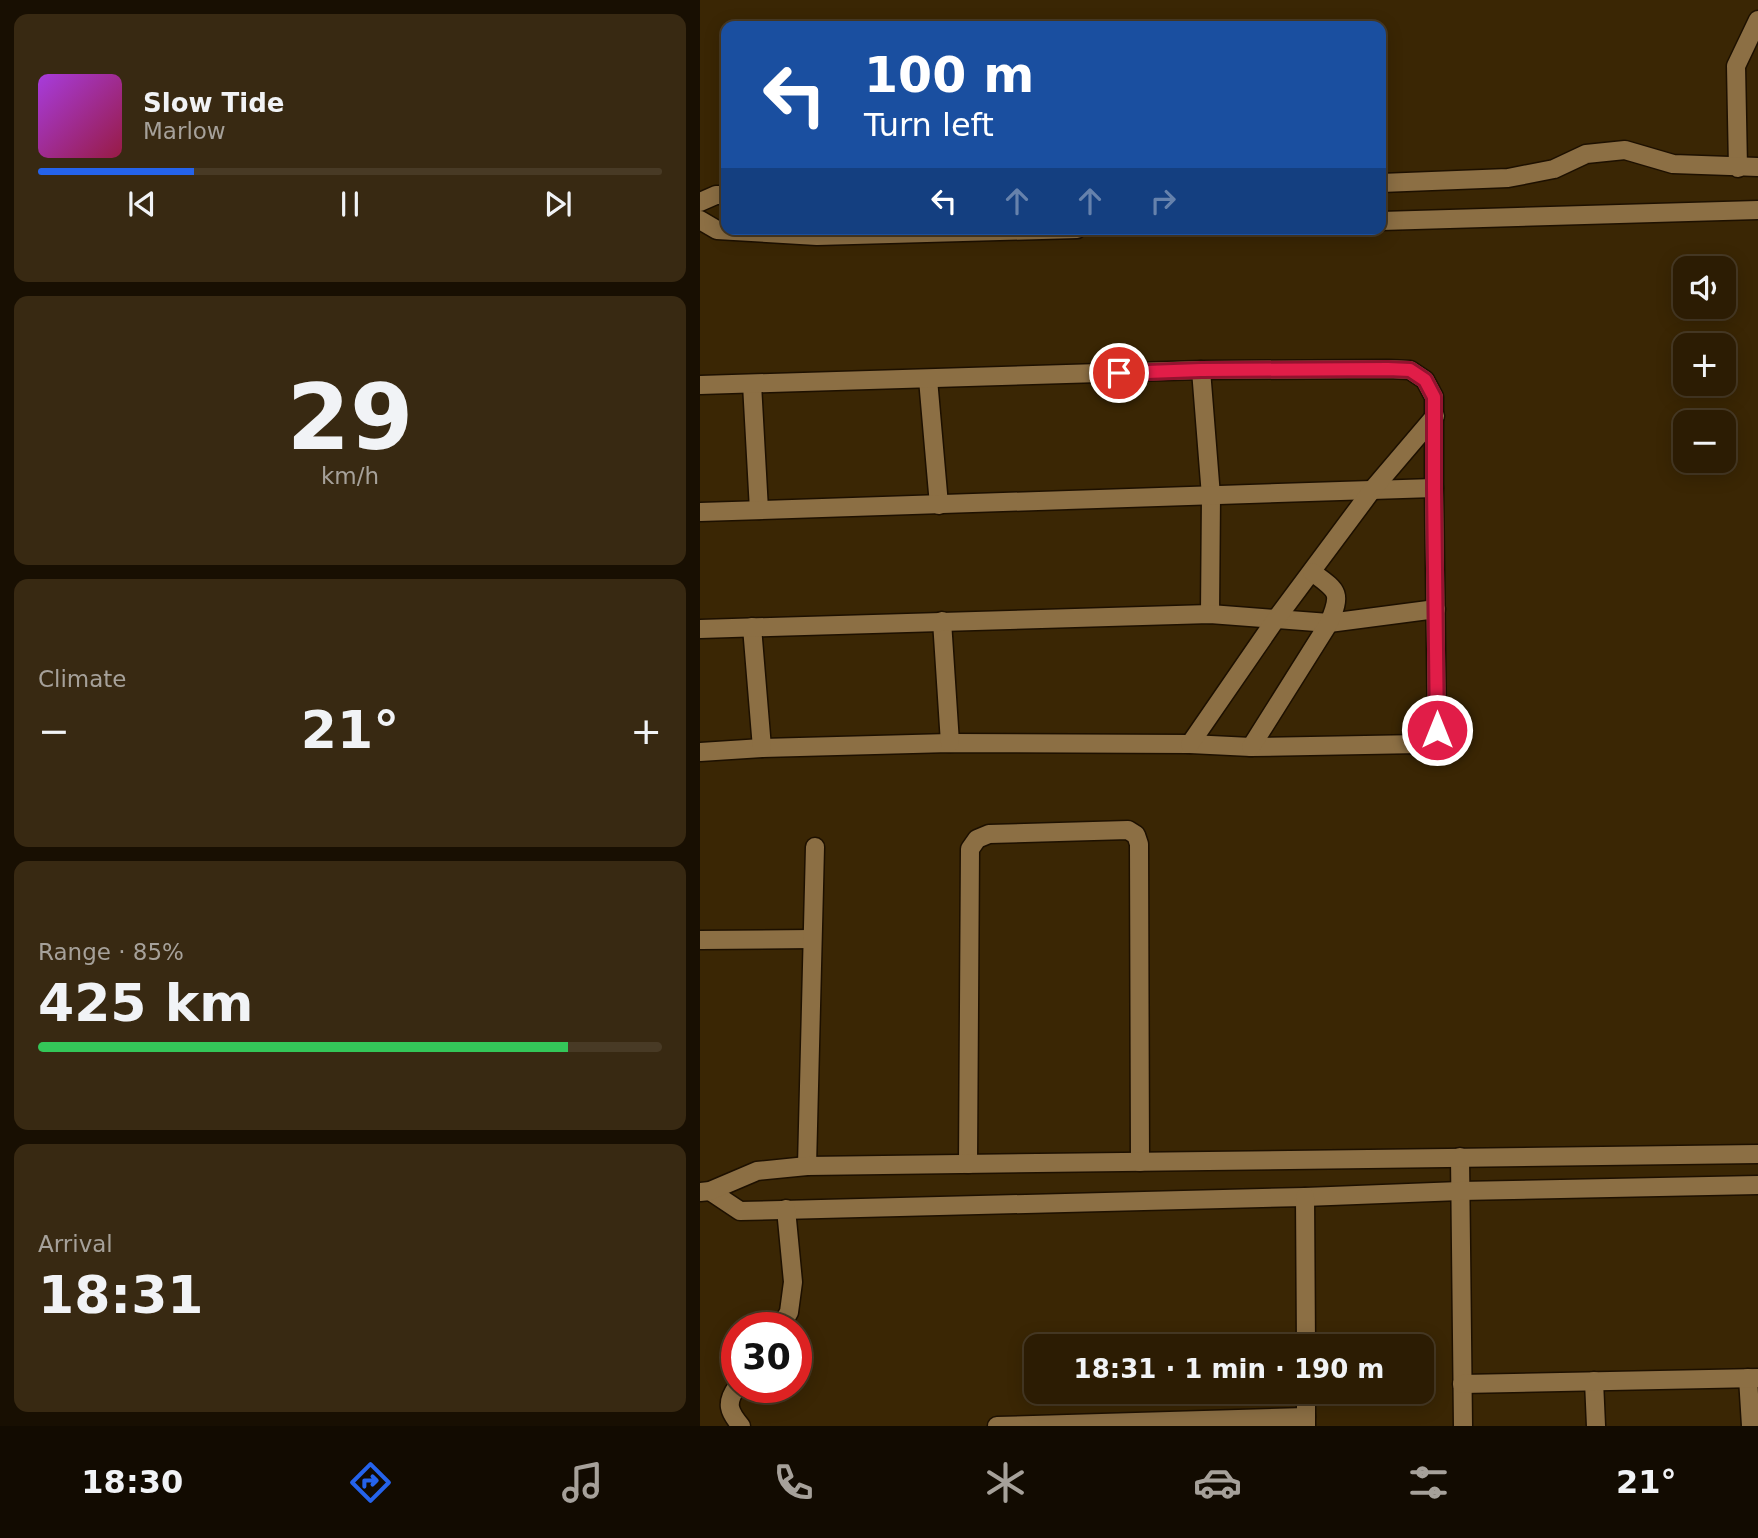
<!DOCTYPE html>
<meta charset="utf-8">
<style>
:root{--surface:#2c1c03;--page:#382912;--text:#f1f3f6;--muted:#a6a19a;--line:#483a25;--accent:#2563eb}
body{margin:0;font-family:"DejaVu Sans",sans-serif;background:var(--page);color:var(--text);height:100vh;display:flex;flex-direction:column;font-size:26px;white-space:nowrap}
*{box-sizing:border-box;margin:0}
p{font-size:23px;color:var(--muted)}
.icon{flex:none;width:38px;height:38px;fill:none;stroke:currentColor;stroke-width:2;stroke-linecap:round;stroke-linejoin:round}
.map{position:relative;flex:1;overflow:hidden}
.sheet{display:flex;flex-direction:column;gap:14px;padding:14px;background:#180f02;width:700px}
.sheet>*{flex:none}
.guide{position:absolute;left:21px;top:21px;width:665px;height:214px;border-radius:14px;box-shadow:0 4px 18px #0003,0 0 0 2px var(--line);background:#1a4fa0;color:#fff;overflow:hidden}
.tools{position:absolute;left:973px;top:256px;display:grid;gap:14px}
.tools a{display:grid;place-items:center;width:63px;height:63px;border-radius:14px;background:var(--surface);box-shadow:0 4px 18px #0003,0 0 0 2px var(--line);font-size:35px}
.speed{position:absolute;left:21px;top:1312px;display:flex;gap:14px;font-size:35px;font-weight:700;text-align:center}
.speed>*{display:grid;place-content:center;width:91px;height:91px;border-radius:50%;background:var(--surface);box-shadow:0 4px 18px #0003,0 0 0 2px var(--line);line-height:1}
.speed .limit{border:10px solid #d22;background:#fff;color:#111}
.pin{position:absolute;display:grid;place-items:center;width:60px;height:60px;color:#fff;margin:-30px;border:4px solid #fff;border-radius:50%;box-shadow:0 2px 7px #0007}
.me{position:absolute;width:77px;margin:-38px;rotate:0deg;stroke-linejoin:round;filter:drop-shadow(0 0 5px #0008)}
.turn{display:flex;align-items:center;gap:24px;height:147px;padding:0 28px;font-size:32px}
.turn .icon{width:91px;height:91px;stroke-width:2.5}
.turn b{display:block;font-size:49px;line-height:60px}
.lanes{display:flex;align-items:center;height:66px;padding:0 28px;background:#0003;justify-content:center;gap:35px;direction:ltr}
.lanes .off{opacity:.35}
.big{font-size:52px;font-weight:700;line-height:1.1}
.sheet .tile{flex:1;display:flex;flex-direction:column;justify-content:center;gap:10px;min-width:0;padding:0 24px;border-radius:14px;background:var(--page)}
.sheet .dial{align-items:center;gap:0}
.dial b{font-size:91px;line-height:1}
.song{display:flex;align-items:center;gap:21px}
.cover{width:84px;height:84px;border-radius:10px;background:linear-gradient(135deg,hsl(280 70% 55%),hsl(340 70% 35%))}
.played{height:7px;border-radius:4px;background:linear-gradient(90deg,var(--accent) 25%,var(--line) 25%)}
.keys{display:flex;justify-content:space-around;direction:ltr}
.heat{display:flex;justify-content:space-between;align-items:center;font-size:38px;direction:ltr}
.charge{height:10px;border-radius:5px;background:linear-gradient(90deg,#34c759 85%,var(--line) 0)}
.trip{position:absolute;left:324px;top:1334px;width:410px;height:70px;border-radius:14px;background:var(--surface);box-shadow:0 4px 18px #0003,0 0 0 2px var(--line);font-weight:700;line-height:70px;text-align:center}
.dock{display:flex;height:112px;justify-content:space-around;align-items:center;background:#120b01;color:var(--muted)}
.dock .icon{width:49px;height:49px}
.dock .selected{color:var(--accent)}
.dock b{font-size:32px;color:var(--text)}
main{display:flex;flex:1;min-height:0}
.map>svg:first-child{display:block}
</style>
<main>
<section class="sheet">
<div class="tile">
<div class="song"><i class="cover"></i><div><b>Slow Tide</b><p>Marlow</p></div></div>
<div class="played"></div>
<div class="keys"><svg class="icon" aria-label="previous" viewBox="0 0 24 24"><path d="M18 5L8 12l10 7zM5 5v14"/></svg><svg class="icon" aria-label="pause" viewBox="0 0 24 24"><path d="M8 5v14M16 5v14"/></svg><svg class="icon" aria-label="next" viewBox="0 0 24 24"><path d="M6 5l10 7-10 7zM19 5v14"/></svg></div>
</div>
<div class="tile dial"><b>29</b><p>km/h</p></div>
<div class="tile"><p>Climate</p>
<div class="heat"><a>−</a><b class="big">21°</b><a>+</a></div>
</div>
<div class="tile"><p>Range · 85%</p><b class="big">425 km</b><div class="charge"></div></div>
<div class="tile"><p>Arrival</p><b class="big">18:31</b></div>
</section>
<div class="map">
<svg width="1058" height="1426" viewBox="0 0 1058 1426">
<rect width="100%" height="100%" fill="#3a2604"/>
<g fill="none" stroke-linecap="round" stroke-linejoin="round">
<defs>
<g id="street">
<path d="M 1038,168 L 1036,66 L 1058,20"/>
<path d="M 681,183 L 808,178 L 854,169 L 886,154 L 925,150 L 973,164 L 1058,167"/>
<path d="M 0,202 L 16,195 L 26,195"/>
<path d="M 0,220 L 17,230 L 117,236 L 377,229"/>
<path d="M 681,221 L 1058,210"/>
<path d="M 501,370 L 511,496 L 510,614"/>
<path d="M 228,379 L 239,505"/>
<path d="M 52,384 L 59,510"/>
<path d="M 0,385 L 501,370 L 688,369 L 710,370 L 725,380 L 734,397 L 734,488 L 737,730 L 730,738 L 720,744 L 551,747 L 490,744 L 250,743 L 62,748 L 0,752"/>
<path d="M 0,512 L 734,488"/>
<path d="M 242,621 L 250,743"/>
<path d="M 52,627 L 62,748"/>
<path d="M 0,629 L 510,614 L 629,623 L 736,609"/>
<path d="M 490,744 L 576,619 L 672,490 L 735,416"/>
<path d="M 551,747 L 629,623 C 642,592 638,591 612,572"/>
<path d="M 0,940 L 112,939"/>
<path d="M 760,1157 L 763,1426"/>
<path d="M 268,1164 L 270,849 L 277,839 L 289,834 L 428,830 L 436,835 L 439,844 L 440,1162"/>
<path d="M 107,1166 L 115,847"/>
<path d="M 10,1191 L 40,1211 L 605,1197 L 760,1191 L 1058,1185"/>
<path d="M 0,1192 L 10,1191 L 57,1171 L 107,1166 L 1058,1154"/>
<path d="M 605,1197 L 606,1346"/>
<path d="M 80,1328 L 89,1312 L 93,1282 L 86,1209"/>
<path d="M 1048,1378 L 1051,1426"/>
<path d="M 894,1381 L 896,1426"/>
<path d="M 762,1384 L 1058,1378"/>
<path d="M 37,1387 C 25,1403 29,1412 41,1426"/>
<path d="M 606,1391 L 606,1426"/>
<path d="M 297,1426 L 606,1417"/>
</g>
</defs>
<use href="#street" stroke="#1d1000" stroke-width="21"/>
<use href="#street" stroke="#8c6f44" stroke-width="18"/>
</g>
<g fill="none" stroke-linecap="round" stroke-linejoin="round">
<defs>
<path id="route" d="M 419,373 L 501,370 L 688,369 L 710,370 L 725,380 L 734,397 L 734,488 L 737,730"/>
</defs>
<use href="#route" stroke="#92132f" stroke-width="18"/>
<use href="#route" stroke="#e11d48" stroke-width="12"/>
</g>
</svg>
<div class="tools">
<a><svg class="icon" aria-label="sound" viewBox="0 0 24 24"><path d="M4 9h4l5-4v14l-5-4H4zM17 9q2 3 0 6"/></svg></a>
<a>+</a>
<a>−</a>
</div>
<div class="speed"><div class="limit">30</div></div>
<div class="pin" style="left:419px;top:373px;background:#d93025"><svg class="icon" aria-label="arrive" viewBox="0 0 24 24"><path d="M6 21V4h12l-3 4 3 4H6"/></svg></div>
<svg class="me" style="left:737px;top:730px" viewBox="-20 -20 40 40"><circle r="17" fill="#e11d48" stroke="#fff" stroke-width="3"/><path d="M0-11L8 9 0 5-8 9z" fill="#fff"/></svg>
<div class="trip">18:31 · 1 min · 190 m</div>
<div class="guide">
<div class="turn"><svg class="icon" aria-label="left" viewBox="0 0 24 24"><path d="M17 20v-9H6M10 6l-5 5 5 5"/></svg><div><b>100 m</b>Turn left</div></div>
<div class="lanes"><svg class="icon" aria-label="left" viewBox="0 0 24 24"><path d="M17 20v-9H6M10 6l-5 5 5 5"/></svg><svg class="icon off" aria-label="ahead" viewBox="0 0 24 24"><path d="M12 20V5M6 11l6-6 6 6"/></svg><svg class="icon off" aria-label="ahead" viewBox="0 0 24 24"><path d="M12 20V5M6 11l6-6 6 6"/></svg><svg class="icon off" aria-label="right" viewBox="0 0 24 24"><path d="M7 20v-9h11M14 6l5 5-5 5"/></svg></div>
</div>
</div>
</main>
<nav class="dock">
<b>18:30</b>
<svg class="icon selected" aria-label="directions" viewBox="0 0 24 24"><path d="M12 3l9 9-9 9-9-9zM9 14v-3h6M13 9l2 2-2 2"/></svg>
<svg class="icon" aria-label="music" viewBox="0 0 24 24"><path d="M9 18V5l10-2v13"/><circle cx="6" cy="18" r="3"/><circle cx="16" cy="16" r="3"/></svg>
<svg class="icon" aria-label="phone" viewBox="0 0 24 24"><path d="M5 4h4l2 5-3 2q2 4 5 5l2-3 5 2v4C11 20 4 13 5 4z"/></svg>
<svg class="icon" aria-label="climate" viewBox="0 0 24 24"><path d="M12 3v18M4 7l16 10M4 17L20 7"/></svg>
<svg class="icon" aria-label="car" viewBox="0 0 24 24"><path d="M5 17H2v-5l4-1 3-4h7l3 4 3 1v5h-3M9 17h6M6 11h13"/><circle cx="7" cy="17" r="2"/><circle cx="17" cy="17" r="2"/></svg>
<svg class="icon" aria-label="filters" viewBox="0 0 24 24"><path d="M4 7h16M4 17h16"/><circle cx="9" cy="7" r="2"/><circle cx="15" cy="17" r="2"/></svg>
<b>21°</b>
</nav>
